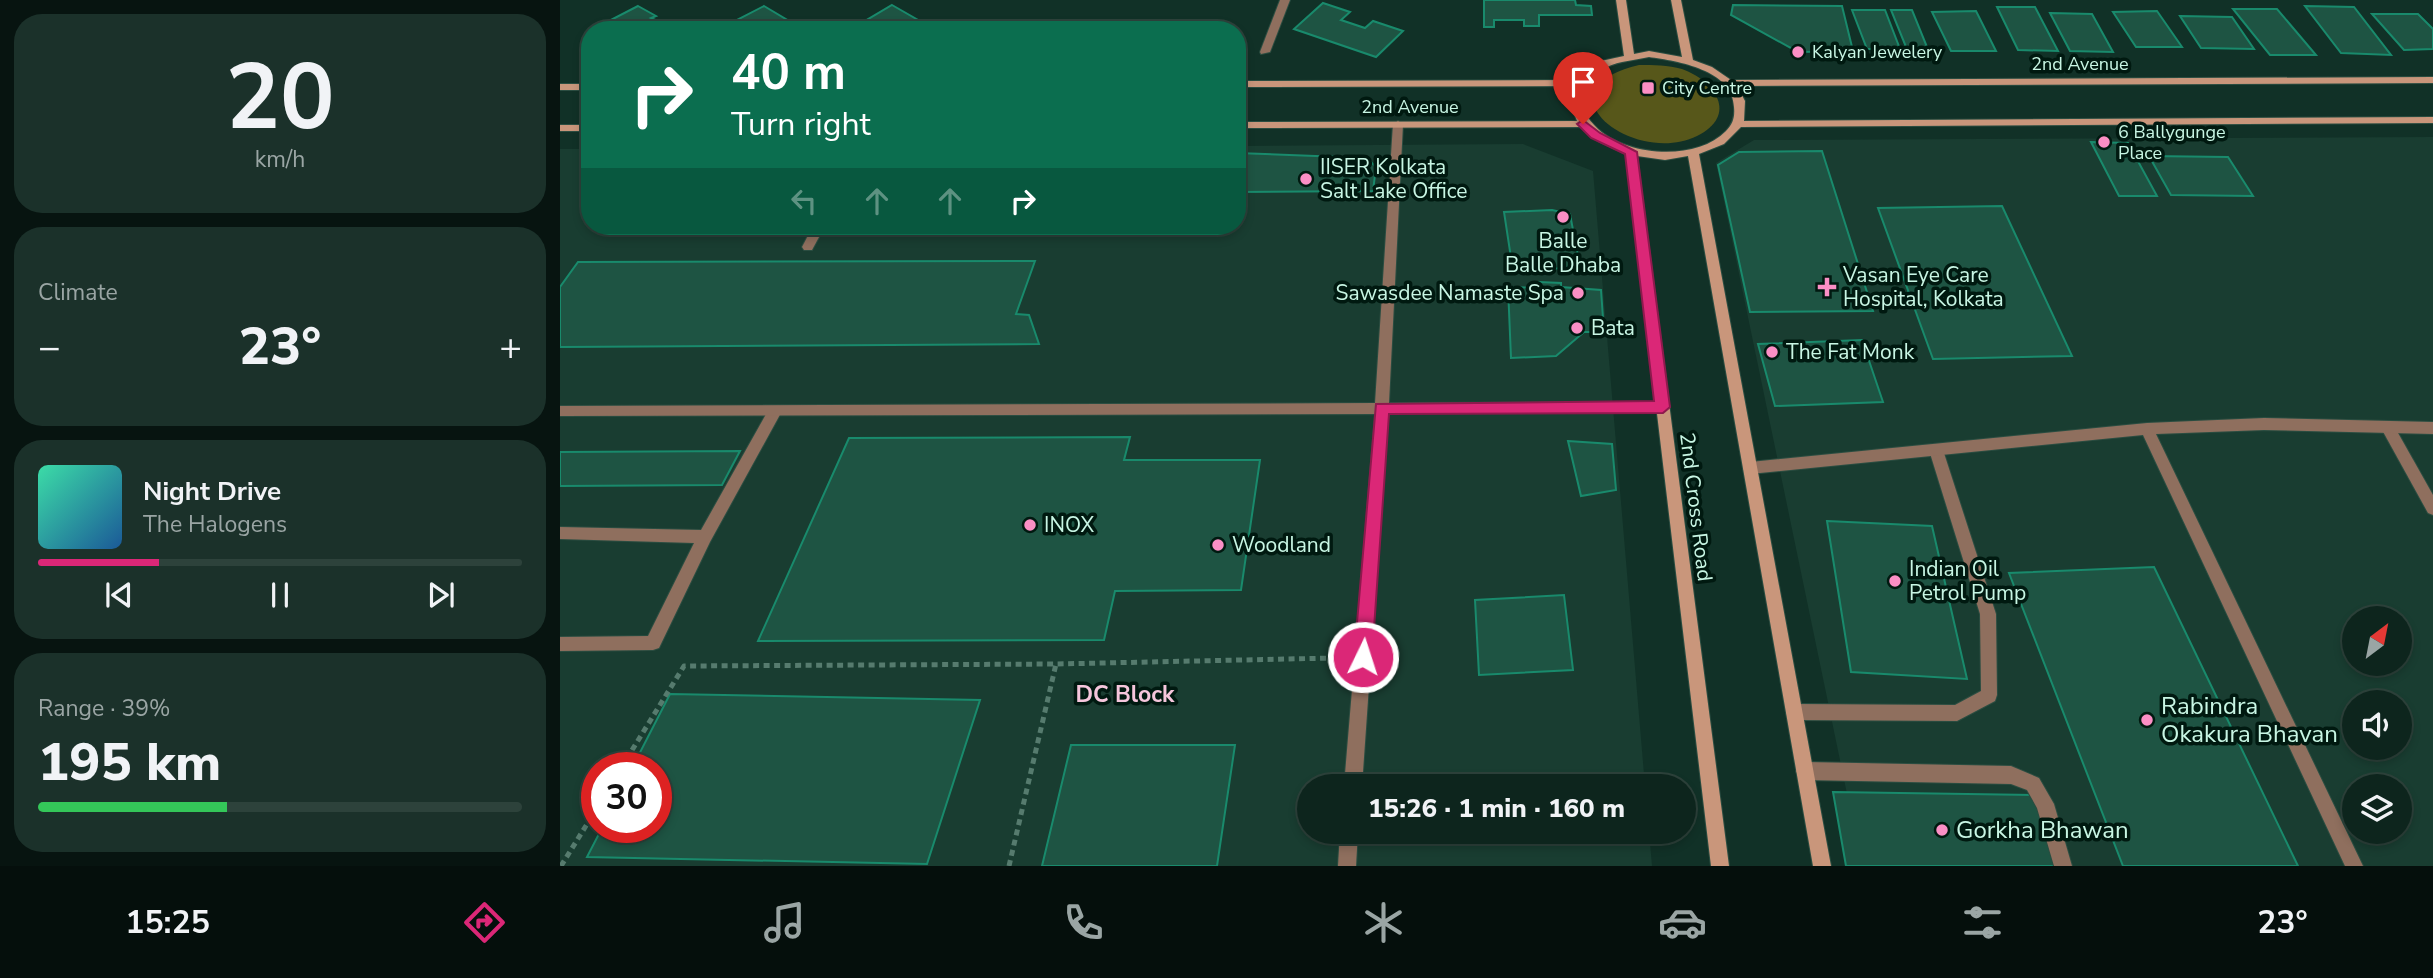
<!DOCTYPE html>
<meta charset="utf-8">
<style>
:root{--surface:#0d251d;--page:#1b312a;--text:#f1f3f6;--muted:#9aa5a4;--line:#2d423b;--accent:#db2777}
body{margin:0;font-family:"Nunito Sans",sans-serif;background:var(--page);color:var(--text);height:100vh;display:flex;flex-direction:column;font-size:26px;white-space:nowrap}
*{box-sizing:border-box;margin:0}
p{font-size:23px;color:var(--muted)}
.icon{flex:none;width:38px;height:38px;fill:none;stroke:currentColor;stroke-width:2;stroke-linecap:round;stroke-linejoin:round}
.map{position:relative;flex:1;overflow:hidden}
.drawer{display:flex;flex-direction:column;gap:14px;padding:14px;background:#071410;width:560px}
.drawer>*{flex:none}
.guide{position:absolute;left:21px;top:21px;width:665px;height:214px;border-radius:28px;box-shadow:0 4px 10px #0003,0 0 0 2px var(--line);background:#0b6e4f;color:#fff;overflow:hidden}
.needle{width:46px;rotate:32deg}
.buttons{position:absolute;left:1782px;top:606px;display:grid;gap:14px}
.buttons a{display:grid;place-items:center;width:70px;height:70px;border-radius:50%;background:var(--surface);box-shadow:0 4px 10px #0003,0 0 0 2px var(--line);font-size:35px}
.speed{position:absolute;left:21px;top:752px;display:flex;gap:14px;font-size:35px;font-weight:700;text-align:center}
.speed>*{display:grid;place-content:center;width:91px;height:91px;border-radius:50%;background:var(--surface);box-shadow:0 4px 10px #0003,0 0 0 2px var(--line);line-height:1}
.speed .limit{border:10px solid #d22;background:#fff;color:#111}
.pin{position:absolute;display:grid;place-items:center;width:60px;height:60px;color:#fff;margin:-72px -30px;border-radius:50% 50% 50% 0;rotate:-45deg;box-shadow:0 0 7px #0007}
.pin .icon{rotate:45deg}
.me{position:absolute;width:77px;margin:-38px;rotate:4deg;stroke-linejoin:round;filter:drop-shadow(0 0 5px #0008)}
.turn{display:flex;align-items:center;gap:24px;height:147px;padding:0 35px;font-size:32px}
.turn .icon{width:91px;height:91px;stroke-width:2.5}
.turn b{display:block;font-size:49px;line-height:60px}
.lanes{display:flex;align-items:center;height:66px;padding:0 35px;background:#0003;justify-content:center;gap:35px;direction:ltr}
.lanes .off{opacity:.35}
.big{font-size:52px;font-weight:800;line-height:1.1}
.drawer .card{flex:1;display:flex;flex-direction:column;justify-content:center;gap:10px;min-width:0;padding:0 24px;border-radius:28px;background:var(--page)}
.drawer .dial{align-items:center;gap:0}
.dial b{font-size:91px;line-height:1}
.song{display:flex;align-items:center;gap:21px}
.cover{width:84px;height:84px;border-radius:10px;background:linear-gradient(135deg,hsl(160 70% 55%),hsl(210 70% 35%))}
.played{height:7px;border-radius:4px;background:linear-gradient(90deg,var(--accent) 25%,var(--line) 25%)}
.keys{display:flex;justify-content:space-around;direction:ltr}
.heat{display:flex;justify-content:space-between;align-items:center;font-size:38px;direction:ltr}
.charge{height:10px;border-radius:5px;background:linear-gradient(90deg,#34c759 39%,var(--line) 0)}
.trip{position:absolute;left:737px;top:774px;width:399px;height:70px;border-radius:35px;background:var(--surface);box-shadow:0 4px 10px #0003,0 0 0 2px var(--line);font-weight:800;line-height:70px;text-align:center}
.tabs{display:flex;height:112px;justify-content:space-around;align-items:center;background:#050f0c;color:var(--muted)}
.tabs .icon{width:49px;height:49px}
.tabs .selected{color:var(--accent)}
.tabs b{font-size:32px;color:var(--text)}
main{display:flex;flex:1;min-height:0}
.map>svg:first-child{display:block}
</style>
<main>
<section class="drawer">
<div class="card dial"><b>20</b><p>km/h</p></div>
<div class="card"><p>Climate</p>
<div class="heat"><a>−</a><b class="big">23°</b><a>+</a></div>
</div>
<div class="card">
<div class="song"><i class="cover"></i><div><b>Night Drive</b><p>The Halogens</p></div></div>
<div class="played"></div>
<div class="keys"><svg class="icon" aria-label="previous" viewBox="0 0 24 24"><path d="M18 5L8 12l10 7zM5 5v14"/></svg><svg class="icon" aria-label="pause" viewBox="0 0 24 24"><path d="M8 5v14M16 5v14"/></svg><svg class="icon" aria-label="next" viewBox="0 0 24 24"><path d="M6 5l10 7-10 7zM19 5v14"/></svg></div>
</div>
<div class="card"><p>Range · 39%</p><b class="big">195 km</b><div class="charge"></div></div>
</section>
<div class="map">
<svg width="1873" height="866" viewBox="0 0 1873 866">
<rect width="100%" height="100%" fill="#113127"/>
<g fill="#193d31" fill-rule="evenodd">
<path d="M 1873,137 L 1873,866 L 1302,866 L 1156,163 L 1194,140 ZM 1794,618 L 1839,618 L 1839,663 L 1794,663 ZM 1794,702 L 1839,702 L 1839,747 L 1794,747 ZM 1794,786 L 1839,786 L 1839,831 L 1794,831 Z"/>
<path d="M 963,144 L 1033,171 L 1085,786 L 749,786 L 749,831 L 1089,831 L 1092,866 L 0,866 L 0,149 L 30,149 L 30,226 L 677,226 L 677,146 ZM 37,768 L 96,768 L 96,828 L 37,828 Z"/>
</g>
<path fill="#57571a" d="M 1079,65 C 1093,65 1108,65 1122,69 C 1155,81 1179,115 1137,136 C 1074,167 974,90 1079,65 Z"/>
<g fill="#1e5443" stroke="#198a6c" stroke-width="2">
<path d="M 924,0 L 1015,0 L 1016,5 L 1031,6 L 1032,15 L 979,15 L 979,26 L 964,26 L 964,20 L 934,20 L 934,27 L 924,27 Z"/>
<path d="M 763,3 L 790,12 L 781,20 L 805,28 L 813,21 L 843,31 L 816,57 L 734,29 Z"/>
<path d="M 332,5 L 367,25 L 371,22 L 387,30 L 313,30 L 300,24 Z"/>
<path d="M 1173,5 L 1282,6 L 1293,51 L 1238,52 L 1171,15 Z"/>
<path d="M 78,6 L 96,16 L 91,18 L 108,26 L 112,24 L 124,30 L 50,30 L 41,25 Z"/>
<path d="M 204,6 L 236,25 L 240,23 L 254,30 L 180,30 L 169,24 Z"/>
<path d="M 1745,6 L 1794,7 L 1831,55 L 1781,53 Z"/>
<path d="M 1437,7 L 1475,7 L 1498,51 L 1458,50 Z"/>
<path d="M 1673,9 L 1717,9 L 1756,55 L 1710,55 Z"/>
<path d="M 1292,10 L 1325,10 L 1340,49 L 1307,49 Z"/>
<path d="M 1331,10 L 1352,10 L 1367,47 L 1346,47 Z"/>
<path d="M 1416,11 L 1436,51 L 1391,51 L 1372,12 Z"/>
<path d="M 1597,11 L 1622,47 L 1576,47 L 1553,12 Z"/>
<path d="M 1490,13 L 1532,14 L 1553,52 L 1510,51 Z"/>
<path d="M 1812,14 L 1858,14 L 1873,29 L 1873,49 L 1844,50 Z"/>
<path d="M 1620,16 L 1672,17 L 1694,49 L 1641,48 Z"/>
<path d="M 1531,142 L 1568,143 L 1597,196 L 1559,196 Z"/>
<path d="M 1262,151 L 1313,311 L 1190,312 L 1158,165 L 1179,152 Z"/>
<path d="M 677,153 L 807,158 L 816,167 L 813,191 L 677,192 Z"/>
<path d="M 1589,156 L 1668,157 L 1693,196 L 1611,195 Z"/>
<path d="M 1442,206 L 1512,356 L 1373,359 L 1318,208 Z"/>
<path d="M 992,210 L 1010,214 L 1020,267 L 953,271 L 944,212 Z"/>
<path d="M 475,261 L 456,314 L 469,315 L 479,344 L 0,347 L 0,287 L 18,262 Z"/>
<path d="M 979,282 L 1001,283 L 1001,287 L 1041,290 L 1044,332 L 1024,332 L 996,356 L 951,358 L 948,287 L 979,288 Z"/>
<path d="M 1302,340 L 1323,402 L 1215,406 L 1198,344 Z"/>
<path d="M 570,437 L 564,460 L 700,460 L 681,590 L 555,591 L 544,640 L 198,641 L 289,438 Z"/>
<path d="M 1008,441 L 1052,444 L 1056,490 L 1021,496 Z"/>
<path d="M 180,451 L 162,485 L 0,486 L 0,452 Z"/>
<path d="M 1267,521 L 1372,526 L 1407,679 L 1291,672 Z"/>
<path d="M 1594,567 L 1738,866 L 1563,866 L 1449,573 Z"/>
<path d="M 1004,595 L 1013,670 L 919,675 L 915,600 Z"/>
<path d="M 110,694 L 420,700 L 367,864 L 27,857 L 42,828 L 96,828 L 96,768 L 72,768 Z"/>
<path d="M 511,745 L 675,745 L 657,866 L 482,866 Z"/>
<path d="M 1273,792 L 1474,795 L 1495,866 L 1286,866 Z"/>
</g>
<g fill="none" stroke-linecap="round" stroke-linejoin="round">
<defs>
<g id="lane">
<path d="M 720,0 L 730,0 L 710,52 L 701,54 L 700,52 Z"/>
<path d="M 253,226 L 265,226 L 252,250 L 244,250 L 242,247 Z"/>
<path d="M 215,406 L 220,407 L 222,411 L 150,542 L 99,648 L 93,650 L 0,651 L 0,637 L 88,636 L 134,543 L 0,539 L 0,527 L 141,530 L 210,407 Z"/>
<path d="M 1828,422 L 1833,424 L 1873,495 L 1873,515 L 1868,513 L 1821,428 L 1823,424 Z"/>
<path d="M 1376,444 L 1381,446 L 1383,450 L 1436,614 L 1437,695 L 1435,701 L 1397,721 L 1234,720 L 1228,718 L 1226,712 L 1228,706 L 1234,704 L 1395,705 L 1421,691 L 1420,614 L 1369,450 L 1371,446 Z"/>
<path d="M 1245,762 L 1451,766 L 1479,778 L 1494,804 L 1512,866 L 1494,866 L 1477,808 L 1467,790 L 1451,784 L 1245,780 L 1239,777 L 1236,771 L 1239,765 Z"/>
</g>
<g id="street">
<path d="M 838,121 L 843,124 L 829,403 L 1103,402 L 1108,403 L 1110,407 L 1108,411 L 1103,412 L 828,413 L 802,786 L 784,786 L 815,414 L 0,416 L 0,406 L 815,403 L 833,124 Z"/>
<path d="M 1704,418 L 1873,422 L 1873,434 L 1704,430 L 1596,434 L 1803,866 L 1785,866 L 1583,435 L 1190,474 L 1185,472 L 1183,468 L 1185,464 L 1190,462 L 1587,423 Z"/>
<path d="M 780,831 L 798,831 L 796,866 L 778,866 Z"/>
</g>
<g id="secondary">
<path d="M 1056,0 L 1066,0 L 1074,54 L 1089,51 L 1122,57 L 1111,0 L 1121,0 L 1133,60 L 1152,67 L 1171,80 L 1873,77 L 1873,83 L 1177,86 L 1185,101 L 1184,121 L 1873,117 L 1873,123 L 1181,127 L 1164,144 L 1139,154 L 1271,866 L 1253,866 L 1128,156 L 1105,160 L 1077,156 L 1169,866 L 1151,866 L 1066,154 L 1038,141 L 1023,127 L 677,128 L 677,122 L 1017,121 L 1009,100 L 1014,86 L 677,87 L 677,81 L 1016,80 L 1041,61 L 1064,56 ZM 1089,57 C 1118,61 1173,70 1174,107 C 1175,117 1173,124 1166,131 C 1136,162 1067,156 1038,129 C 1013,106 1017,82 1047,67 C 1059,61 1076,60 1089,57 Z"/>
<rect x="0" y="84" width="30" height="6"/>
<rect x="0" y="125" width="30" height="6"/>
</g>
</defs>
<use href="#lane" stroke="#2b4d41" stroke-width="2"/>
<use href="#street" stroke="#2b4d41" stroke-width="2"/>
<use href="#secondary" stroke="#2b4d41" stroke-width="2"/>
<g stroke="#567b6e" stroke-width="5" stroke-dasharray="6 4.5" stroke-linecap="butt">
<path d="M 61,768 L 124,666 L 496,664 L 774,658"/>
<path d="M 1,866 L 37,808"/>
<path d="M 449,866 L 496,664"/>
</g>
<use href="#lane" fill="#8f6f5e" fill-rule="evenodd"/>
<use href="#street" fill="#8f6f5e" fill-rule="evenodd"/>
<use href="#secondary" fill="#c9967b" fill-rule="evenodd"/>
</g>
<path fill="#db2777" stroke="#8e194d" stroke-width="2" d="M 1023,120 L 1040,133 L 1077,152 L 1110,407 L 1103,413 L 829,414 L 812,657 L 810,663 L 803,666 L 797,663 L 794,657 L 816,404 L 1094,401 L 1065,154 L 1031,138 L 1017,124 Z"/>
<g fill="#fb8fc5" stroke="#001910" stroke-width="2.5">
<circle cx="1238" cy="52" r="7"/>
<rect x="1081" y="81" width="14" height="14" rx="3.5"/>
<circle cx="1544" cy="142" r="7"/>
<circle cx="746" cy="179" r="7"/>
<circle cx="1003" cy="217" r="7"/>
<path d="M1263.5 276.5h7v7h7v7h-7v7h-7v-7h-7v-7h7z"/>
<circle cx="1018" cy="293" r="7"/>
<circle cx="1017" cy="328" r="7"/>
<circle cx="1212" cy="352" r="7"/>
<circle cx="470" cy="525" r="7"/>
<circle cx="658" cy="545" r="7"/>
<circle cx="1335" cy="581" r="7"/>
<circle cx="1587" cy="720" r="7"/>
<circle cx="1382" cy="830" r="7"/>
</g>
<g text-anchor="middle" stroke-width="7" stroke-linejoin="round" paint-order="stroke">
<g font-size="18" fill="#c8f6e4" stroke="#001910" text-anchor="start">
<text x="1252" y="58">Kalyan Jewelery</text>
<text x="1102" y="94">City Centre</text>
<text x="1558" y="138">6 Ballygunge<tspan x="1558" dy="21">Place</tspan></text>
</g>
<g font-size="18" fill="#c8f6e4" stroke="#001910">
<text x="1520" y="70">2nd Avenue</text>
<text x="850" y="113">2nd Avenue</text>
</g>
<g font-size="21" fill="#c8f6e4" stroke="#001910" text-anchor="start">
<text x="760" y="174">IISER Kolkata<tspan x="760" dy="24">Salt Lake Office</tspan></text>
<text x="1003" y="248" text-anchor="middle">Balle<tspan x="1003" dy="24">Balle Dhaba</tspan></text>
<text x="1283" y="282">Vasan Eye Care<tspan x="1283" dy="24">Hospital, Kolkata</tspan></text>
<text x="1004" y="300" text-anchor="end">Sawasdee Namaste Spa</text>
<text x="1031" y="335">Bata</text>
<text x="1226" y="359">The Fat Monk</text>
<text x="484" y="532">INOX</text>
<text x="672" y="552">Woodland</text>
<text x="1349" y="576">Indian Oil<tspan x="1349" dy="24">Petrol Pump</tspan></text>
</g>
<g font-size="21" fill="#c8f6e4" stroke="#001910">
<text transform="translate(1136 507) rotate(83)" y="7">2nd Cross Road</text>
</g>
<g font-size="23" font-weight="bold" fill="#f5c6dc" stroke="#001910">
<text x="565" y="702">DC Block</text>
</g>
<g font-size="24" fill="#c8f6e4" stroke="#001910" text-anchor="start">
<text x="1601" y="714">Rabindra<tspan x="1601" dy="28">Okakura Bhavan</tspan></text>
<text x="1396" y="838">Gorkha Bhawan</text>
</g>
</g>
</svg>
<div class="buttons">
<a><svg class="needle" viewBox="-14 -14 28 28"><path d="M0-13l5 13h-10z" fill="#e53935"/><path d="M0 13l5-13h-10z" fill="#9aa5a4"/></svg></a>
<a><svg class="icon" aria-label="sound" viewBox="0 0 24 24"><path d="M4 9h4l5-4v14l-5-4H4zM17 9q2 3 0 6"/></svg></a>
<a><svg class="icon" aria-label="layers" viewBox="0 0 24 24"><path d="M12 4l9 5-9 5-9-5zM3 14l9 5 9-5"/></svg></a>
</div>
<div class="speed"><div class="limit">30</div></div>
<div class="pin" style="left:1023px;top:124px;background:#d93025"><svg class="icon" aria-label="arrive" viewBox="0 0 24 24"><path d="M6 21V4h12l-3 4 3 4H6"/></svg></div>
<svg class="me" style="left:803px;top:657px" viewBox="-20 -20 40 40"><circle r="17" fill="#db2777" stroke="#fff" stroke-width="3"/><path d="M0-11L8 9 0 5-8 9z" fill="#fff"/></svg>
<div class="trip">15:26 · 1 min · 160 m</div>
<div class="guide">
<div class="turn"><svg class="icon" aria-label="right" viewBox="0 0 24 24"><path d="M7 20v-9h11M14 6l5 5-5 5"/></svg><div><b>40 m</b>Turn right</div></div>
<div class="lanes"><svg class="icon off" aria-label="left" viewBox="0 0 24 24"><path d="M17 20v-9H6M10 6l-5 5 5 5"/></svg><svg class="icon off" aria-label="ahead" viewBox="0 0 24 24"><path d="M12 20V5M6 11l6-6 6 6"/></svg><svg class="icon off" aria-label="ahead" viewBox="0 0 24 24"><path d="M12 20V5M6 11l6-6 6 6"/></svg><svg class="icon" aria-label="right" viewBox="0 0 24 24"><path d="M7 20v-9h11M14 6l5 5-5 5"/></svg></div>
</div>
</div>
</main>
<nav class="tabs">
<b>15:25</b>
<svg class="icon selected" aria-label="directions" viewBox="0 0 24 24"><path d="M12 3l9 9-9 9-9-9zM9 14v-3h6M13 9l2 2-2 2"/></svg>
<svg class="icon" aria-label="music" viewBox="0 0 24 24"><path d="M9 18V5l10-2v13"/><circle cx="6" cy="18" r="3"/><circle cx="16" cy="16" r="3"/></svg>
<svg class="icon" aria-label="phone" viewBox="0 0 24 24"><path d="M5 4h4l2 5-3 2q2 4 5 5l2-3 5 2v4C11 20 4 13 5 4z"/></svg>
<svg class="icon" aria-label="climate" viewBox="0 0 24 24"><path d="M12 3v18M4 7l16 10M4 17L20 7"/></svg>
<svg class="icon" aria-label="car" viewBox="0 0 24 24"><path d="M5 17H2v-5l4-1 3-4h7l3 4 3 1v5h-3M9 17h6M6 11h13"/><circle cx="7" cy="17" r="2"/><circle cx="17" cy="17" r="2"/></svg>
<svg class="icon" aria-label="filters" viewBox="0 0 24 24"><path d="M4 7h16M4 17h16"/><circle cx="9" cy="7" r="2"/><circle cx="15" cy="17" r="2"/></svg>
<b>23°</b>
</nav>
